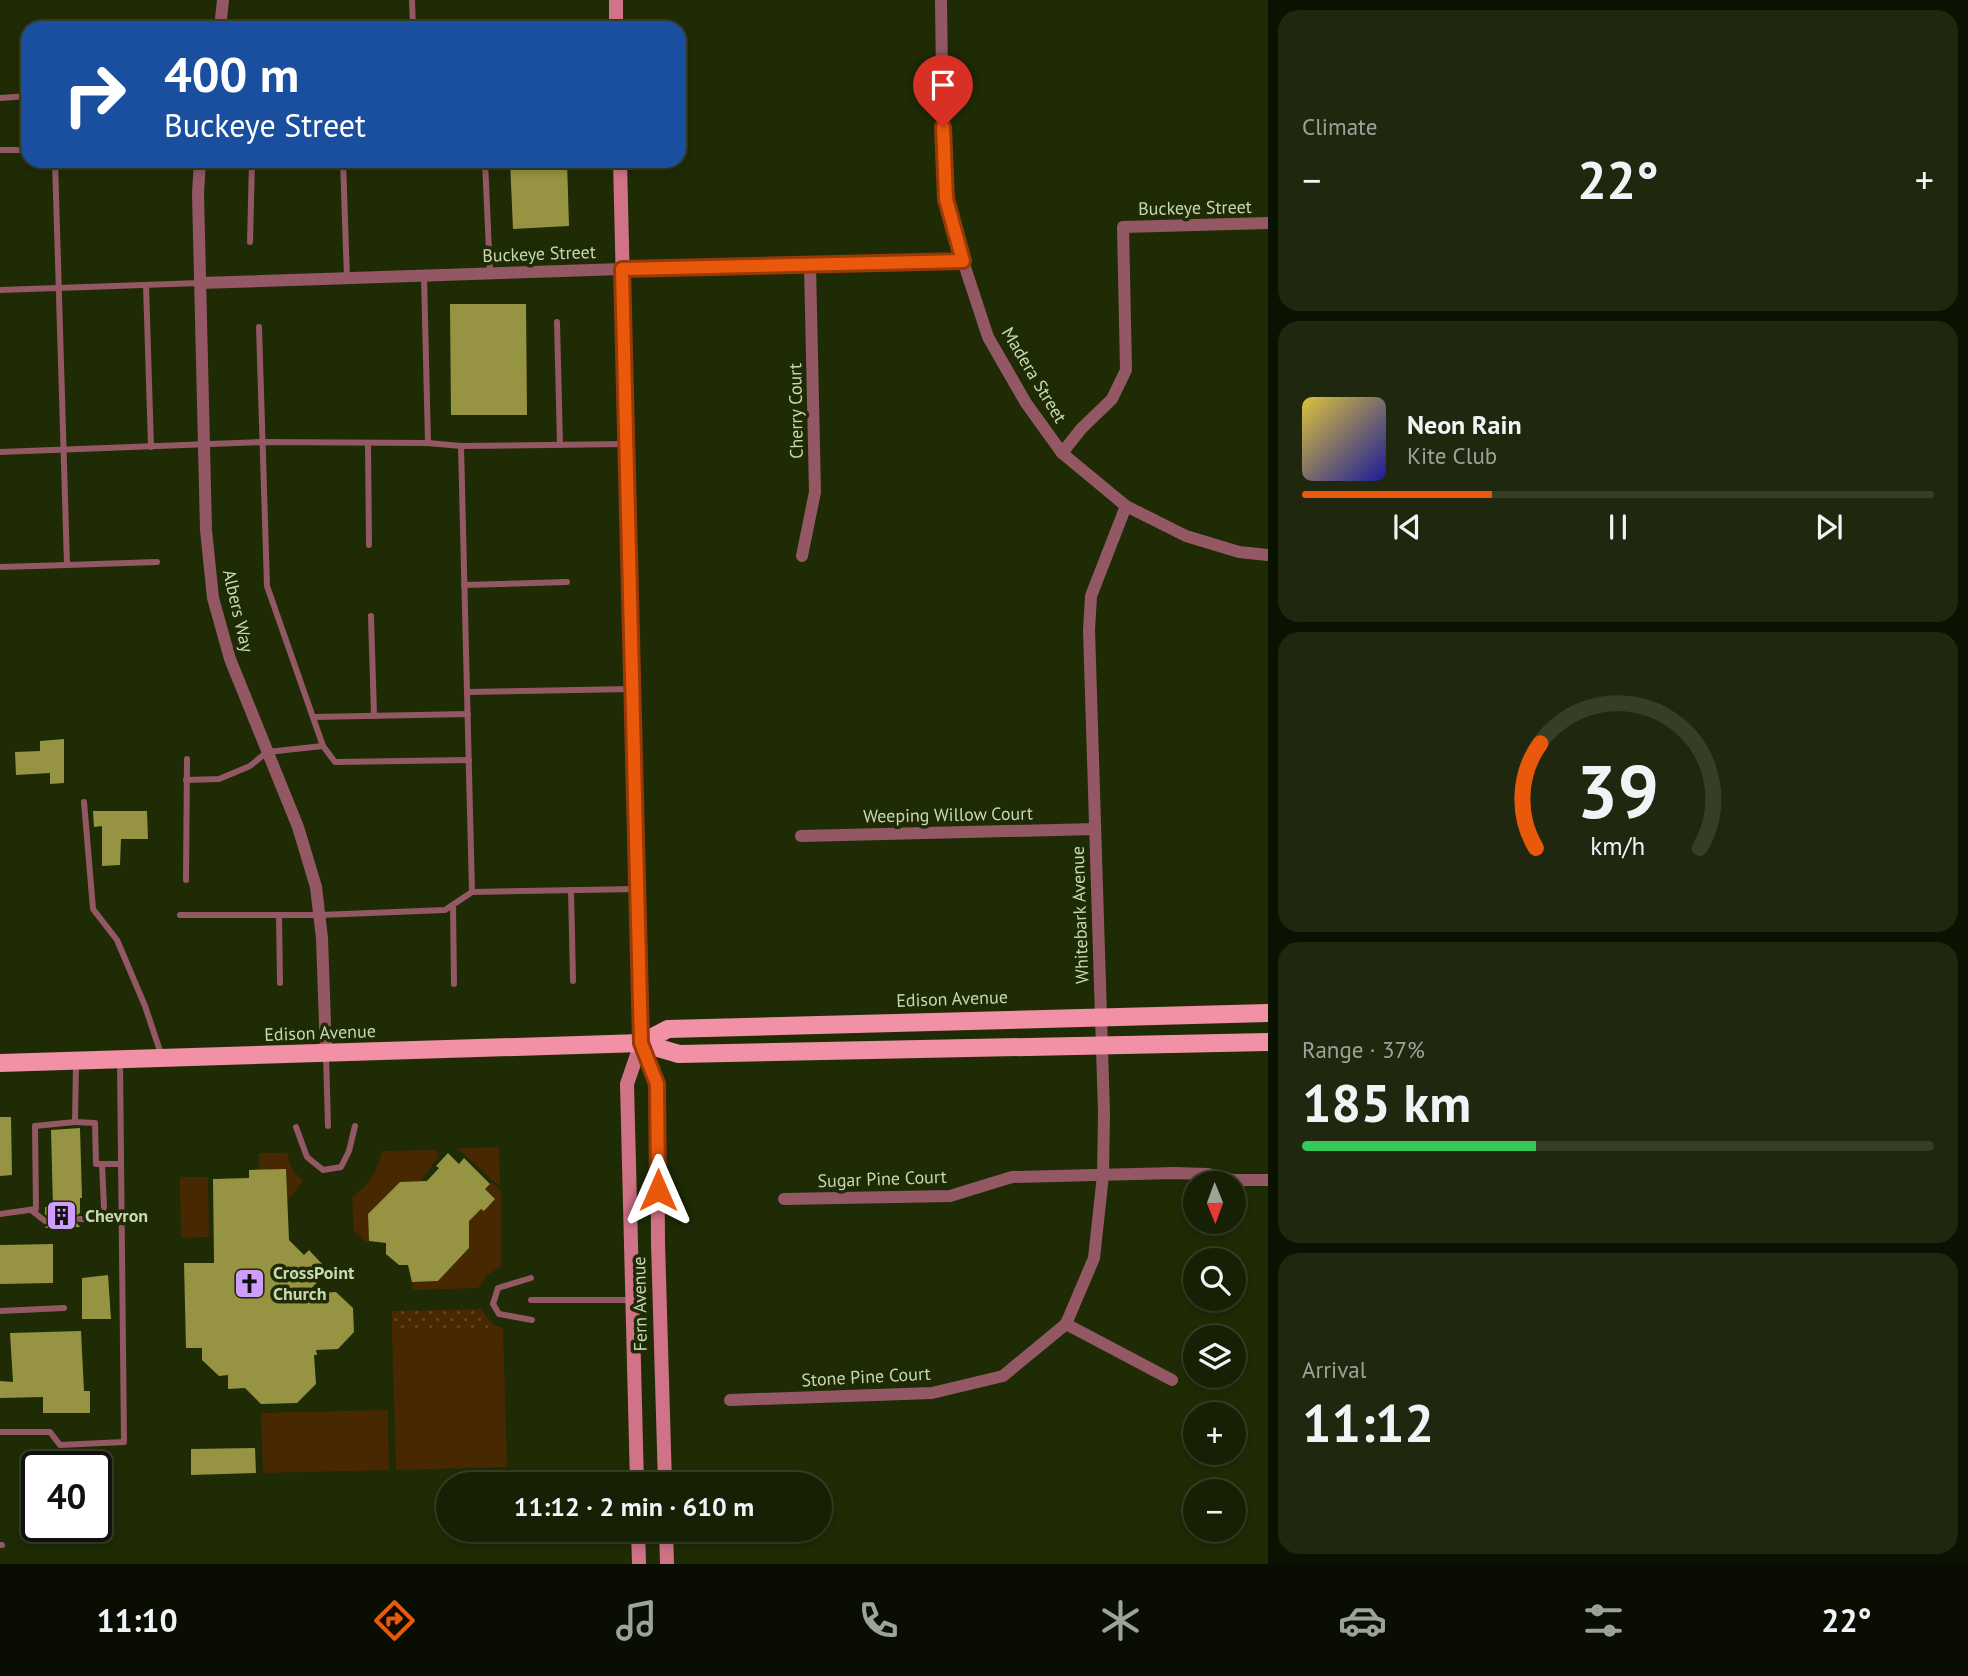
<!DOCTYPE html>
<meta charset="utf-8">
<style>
:root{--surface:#162004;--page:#1f280e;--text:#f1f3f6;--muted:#9ea39a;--line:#353e26;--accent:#ea580c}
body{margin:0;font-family:"PT Sans",sans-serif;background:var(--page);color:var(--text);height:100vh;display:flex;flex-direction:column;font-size:26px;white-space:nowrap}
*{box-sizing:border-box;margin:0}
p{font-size:23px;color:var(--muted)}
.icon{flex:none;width:38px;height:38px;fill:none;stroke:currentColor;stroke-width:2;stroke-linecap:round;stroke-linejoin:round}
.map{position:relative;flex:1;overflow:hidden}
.sheet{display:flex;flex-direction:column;gap:10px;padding:10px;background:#0c1202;width:700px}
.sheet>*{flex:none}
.guide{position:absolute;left:21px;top:21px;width:665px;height:147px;border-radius:21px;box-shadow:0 4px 10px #0003,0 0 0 2px var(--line);background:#1a4fa0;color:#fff;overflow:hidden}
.needle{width:46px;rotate:179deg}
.fabs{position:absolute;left:1183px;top:1171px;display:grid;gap:14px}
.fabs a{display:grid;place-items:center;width:63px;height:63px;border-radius:50%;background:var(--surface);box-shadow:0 4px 10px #0003,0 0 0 2px var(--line);font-size:35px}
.speed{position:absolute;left:21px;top:1451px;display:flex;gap:14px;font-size:35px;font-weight:700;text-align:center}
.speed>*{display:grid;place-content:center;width:91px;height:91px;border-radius:50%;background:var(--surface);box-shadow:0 4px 10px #0003,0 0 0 2px var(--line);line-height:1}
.speed .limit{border:4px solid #111;border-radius:10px;background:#fff;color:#111}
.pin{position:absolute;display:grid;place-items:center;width:60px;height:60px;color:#fff;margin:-72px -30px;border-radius:50% 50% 50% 0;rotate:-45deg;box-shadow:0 0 7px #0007}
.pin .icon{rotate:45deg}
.me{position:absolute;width:77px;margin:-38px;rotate:0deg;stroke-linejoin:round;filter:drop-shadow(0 0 5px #0008)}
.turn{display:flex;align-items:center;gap:24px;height:147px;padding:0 28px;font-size:32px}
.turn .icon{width:91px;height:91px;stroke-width:2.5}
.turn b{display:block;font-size:49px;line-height:60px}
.big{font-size:52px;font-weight:700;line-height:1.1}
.sheet .tile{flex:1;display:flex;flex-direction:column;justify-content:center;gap:10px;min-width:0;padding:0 24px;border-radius:21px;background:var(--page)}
.sheet .dial{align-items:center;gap:0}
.dial svg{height:182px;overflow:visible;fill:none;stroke:var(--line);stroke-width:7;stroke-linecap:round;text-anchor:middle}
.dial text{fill:var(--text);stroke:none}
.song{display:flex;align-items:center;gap:21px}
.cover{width:84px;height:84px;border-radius:10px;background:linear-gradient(135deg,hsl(50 70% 55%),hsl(240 70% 35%))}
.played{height:7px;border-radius:4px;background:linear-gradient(90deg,var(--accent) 30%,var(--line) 30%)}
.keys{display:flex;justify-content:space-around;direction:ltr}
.heat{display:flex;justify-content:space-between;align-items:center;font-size:38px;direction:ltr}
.charge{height:10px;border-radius:5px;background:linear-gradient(90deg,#34c759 37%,var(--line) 0)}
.trip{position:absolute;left:436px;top:1472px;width:396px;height:70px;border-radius:35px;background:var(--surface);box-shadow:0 4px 10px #0003,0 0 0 2px var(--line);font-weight:700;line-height:70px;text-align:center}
.tabs{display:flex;height:112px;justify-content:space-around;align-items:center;background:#090d02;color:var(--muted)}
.tabs .icon{width:49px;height:49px}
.tabs .active{color:var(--accent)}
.tabs b{font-size:32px;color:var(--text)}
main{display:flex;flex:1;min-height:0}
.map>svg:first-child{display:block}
</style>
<main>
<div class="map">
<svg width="1268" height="1564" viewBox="0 0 1268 1564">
<defs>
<pattern id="grass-dots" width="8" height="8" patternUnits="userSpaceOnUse" patternTransform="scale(1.75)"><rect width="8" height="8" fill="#482800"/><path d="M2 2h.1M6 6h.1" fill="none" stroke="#614623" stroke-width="1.8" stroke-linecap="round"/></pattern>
</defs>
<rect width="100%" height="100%" fill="#1e2b05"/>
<path fill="url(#grass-dots)" d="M 481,1309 L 491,1323 L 503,1329 L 392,1332 L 392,1311 Z"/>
<g fill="#482800">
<path d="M 499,1147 L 500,1187 L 457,1148 Z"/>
<path d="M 437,1150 L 439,1156 L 421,1181 L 400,1182 L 368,1214 L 369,1241 L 366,1242 L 354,1231 L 352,1197 C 370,1185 377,1172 382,1151 Z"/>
<path d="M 259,1153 L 287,1153 L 291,1168 L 303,1181 L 287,1201 L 286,1169 L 259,1170 Z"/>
<path d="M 180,1177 L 208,1177 L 209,1237 L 181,1238 Z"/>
<path d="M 492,1182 L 501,1191 L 501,1267 L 487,1275 L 478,1288 L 413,1290 L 412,1282 L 438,1281 L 469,1249 L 469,1221 L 481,1209 L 484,1211 L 495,1199 L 485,1189 Z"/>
<path d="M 503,1329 L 507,1467 L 396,1470 L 392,1332 Z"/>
<path d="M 388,1410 L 389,1470 L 263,1473 L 261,1413 Z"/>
</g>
<g fill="#969343">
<path d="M 510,161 L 567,161 L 569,226 L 513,229 Z"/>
<path d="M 450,304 L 526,304 L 527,415 L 451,415 Z"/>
<path d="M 64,739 L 64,783 L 50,784 L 50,773 L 16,775 L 15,752 L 40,751 L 40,741 Z"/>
<path d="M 93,811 L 147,811 L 148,839 L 121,839 L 120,865 L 102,866 L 102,826 L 94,827 Z"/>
<path d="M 0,1117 L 11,1117 L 12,1175 L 0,1176 Z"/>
<path d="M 80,1128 L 82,1198 L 80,1198 L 80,1213 L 73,1218 L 80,1227 L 45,1228 L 51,1221 L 45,1214 L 45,1207 L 53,1207 L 51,1130 Z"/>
<path d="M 448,1153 L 459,1164 L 464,1158 L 490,1184 L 485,1189 L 495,1199 L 484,1211 L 481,1209 L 469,1221 L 469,1248 L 438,1281 L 412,1282 L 408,1265 L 399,1265 L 386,1254 L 386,1243 L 369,1241 L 368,1214 L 400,1182 L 427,1181 L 439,1168 L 436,1166 Z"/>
<path d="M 286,1169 L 289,1240 L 304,1255 L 309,1250 L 323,1265 L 319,1269 L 325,1274 L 306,1294 L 336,1292 L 353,1308 L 354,1332 L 338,1349 L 316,1350 L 317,1355 L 314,1355 L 316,1384 L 297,1403 L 261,1404 L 245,1388 L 228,1389 L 228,1375 L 219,1376 L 202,1360 L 202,1348 L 186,1348 L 184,1263 L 214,1263 L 213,1179 L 249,1178 L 249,1170 Z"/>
<path d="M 53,1244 L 53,1283 L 0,1284 L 0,1245 Z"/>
<path d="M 108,1275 L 111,1319 L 82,1319 L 82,1278 Z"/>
<path d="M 81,1331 L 84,1391 L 90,1391 L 90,1413 L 43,1413 L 43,1397 L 0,1398 L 0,1381 L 13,1382 L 10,1333 Z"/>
<path d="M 255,1448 L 256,1473 L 191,1475 L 191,1449 Z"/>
</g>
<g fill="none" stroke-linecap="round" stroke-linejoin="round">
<g stroke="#935864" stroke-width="6">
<path d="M 412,0 L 413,28"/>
<path d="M 0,98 L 28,96"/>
<path d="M 0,150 L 28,150"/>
<path d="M 55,161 L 67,565 L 157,562"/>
<path d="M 343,161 L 347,279"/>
<path d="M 485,161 L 490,274"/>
<path d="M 250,242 L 252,161"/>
<path d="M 424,276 L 428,443 L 461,446 L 467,692"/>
<path d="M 146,285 L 151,447"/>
<path d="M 0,290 L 200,283"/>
<path d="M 557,322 L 560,445"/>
<path d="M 259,327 L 267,586 L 323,746 L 335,762 L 469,760"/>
<path d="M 368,443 L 369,545"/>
<path d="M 461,446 L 626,444"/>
<path d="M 0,452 L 262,442 L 428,443"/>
<path d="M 0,567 L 67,565"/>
<path d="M 464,585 L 567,582"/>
<path d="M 371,616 L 374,715"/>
<path d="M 632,689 L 467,692 L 472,892 L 637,889"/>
<path d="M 313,717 L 468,714"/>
<path d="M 186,780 L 219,779 L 250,766 L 267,752 L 323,746"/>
<path d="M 84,802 L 93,909 L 117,940 L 145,1006 L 162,1057"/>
<path d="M 186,880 L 187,759"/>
<path d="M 571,890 L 573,981"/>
<path d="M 453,905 L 454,984"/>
<path d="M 180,915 L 320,915 L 445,910 L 472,892"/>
<path d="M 279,915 L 280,983"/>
<path d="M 326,1055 L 328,1126"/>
<path d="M 75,1122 L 95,1123 L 96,1164 L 120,1164"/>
<path d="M 296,1127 L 307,1157 L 323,1170 L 341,1167 L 349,1151 L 355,1126"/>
<path d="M 31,1210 L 45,1221"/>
<path d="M 0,1214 L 36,1209 L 35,1126 L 75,1122 L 76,1062"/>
<path d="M 79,1219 L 93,1219 L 101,1215 L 104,1207 L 102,1164"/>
<path d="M 531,1278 L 498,1288 L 493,1304 L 499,1314 L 532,1320"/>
<path d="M 531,1300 L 631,1300"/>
<path d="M 0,1311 L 64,1308"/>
<path d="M 0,1432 L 50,1432 L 60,1445 L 124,1442 L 120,1062"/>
<path d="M 585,1540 L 666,1541"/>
<path d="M 0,1545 L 2,1545"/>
</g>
<g stroke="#935864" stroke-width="12">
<path d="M 941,0 L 943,153 L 946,199 L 963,261 L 988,337 L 1026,403 L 1062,453 L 1126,506 L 1186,536 L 1239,552 L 1268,555"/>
<path d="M 220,28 L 223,0"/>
<path d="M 200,161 L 198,193 L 206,530 L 213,598 L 230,659 L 298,827 L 316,887 L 322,938 L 326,1053"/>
<path d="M 200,283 L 622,269 L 963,261"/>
<path d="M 1062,453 L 1081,429 L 1112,399 L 1126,370 L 1123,227 L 1268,223"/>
<path d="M 802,556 L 815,492 L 810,265"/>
<path d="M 801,836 L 1095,829"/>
<path d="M 784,1199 L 950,1196 L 1012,1177 L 1175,1173 L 1208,1174 L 1234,1180 L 1268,1180"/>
<path d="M 1066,1324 L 1172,1380"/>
<path d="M 730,1400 L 932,1393 L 1003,1376 L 1066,1324 L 1094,1258 L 1103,1175 L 1104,1113 L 1089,630 L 1091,596 L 1126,506"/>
</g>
<g stroke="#d07387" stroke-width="14">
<path d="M 616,0 L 616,28"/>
<path d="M 620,161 L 641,1043 L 627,1084 L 637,1484"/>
<path d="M 641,1043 L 657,1084 L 658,1243 L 665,1484"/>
<path d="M 638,1530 L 639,1564"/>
<path d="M 666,1530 L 667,1564"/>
</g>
<g stroke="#f291a5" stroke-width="18">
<path d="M 641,1043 L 668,1029 L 1268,1013"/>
<path d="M 0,1063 L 641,1043 L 679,1054 L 1268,1042"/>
</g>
</g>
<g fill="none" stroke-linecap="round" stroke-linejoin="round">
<defs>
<path id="route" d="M 658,1190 L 657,1084 L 641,1043 L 622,269 L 963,261 L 946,199 L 943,127"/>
</defs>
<use href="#route" stroke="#983908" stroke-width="18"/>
<use href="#route" stroke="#ea580c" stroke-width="12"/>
</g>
<defs>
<symbol id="building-square" viewBox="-11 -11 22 22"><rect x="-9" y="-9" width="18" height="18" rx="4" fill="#d09dff" stroke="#1e2b05"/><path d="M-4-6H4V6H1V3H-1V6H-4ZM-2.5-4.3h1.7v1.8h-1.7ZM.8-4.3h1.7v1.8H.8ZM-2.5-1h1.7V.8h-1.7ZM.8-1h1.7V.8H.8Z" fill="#111"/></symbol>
<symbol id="church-square" viewBox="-11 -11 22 22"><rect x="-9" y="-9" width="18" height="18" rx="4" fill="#d09dff" stroke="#1e2b05"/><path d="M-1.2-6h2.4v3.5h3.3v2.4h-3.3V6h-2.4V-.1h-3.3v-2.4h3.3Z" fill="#111"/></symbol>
</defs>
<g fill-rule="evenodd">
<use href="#building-square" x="44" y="1198" width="35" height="35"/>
<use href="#church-square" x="232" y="1266" width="35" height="35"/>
</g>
<g text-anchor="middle" stroke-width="7" stroke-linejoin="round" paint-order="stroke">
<g font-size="18" fill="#c8d8b4" stroke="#1e2b05">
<text transform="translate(1195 208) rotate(-1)" y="6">Buckeye Street</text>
<text transform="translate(539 254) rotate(-2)" y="6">Buckeye Street</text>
<text transform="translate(1034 375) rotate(59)" y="6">Madera Street</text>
<text transform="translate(796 411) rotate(-91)" y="6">Cherry Court</text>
<text transform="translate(238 611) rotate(77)" y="6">Albers Way</text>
<text transform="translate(948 815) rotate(-1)" y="6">Weeping Willow Court</text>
<text transform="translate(1080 915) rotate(-92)" y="6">Whitebark Avenue</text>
<text transform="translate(952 999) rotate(-2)" y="6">Edison Avenue</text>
<text transform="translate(320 1033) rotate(-2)" y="6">Edison Avenue</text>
<text transform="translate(882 1179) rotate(-2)" y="6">Sugar Pine Court</text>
<text transform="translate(640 1304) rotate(-91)" y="6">Fern Avenue</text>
<text transform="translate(866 1377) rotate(-3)" y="6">Stone Pine Court</text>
</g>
<g font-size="18" font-weight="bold" fill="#c8d8b4" stroke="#1e2b05" text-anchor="start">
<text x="85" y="1222">Chevron</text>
<text x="273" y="1279">CrossPoint<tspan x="273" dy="21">Church</tspan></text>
</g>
</g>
</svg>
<div class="fabs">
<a><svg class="needle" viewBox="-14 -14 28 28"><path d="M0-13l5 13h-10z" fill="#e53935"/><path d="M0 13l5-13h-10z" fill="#9ea39a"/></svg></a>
<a><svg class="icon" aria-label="search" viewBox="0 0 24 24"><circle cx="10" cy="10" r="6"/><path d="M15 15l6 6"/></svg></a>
<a><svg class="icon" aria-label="layers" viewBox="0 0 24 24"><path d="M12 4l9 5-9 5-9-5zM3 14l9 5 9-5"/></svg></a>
<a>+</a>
<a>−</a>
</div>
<div class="speed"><div class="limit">40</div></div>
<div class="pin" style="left:943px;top:127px;background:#d93025"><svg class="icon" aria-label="arrive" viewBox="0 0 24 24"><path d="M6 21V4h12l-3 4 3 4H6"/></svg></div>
<svg class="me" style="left:658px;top:1190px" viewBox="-20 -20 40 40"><path d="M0-17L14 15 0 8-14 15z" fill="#ea580c" stroke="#fff" stroke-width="4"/></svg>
<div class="trip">11:12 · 2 min · 610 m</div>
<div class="guide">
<div class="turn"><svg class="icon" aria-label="right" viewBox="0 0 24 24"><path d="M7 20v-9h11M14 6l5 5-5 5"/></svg><div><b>400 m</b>Buckeye Street</div></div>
</div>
</div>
<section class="sheet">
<div class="tile"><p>Climate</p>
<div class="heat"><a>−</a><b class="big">22°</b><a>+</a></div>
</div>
<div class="tile">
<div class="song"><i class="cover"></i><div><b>Neon Rain</b><p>Kite Club</p></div></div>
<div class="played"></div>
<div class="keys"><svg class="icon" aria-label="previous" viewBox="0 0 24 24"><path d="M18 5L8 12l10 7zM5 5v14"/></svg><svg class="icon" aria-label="pause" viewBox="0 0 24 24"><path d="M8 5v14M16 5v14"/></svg><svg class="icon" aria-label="next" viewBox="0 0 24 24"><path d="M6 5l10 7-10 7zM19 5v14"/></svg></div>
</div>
<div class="tile dial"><svg viewBox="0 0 100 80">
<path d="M14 69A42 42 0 1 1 86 69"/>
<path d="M14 69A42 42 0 0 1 16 23" stroke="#ea580c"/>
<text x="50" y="56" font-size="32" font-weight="700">39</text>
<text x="50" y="72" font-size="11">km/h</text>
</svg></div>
<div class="tile"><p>Range · 37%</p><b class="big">185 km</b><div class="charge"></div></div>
<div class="tile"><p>Arrival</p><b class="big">11:12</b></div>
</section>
</main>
<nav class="tabs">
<b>11:10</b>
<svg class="icon active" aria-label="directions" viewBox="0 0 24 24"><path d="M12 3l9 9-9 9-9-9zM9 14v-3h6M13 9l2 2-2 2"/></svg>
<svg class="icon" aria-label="music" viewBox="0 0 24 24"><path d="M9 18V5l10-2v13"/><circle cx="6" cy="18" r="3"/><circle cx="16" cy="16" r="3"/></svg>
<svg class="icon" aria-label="phone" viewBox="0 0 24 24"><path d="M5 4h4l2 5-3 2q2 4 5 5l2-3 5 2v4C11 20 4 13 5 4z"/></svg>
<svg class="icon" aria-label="climate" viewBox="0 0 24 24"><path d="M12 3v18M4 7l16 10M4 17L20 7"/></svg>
<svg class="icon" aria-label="car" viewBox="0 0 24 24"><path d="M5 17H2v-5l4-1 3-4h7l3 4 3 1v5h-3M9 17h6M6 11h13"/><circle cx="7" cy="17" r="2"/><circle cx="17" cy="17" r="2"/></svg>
<svg class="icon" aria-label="filters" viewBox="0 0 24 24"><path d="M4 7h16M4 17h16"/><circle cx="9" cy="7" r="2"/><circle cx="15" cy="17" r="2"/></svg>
<b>22°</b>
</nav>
